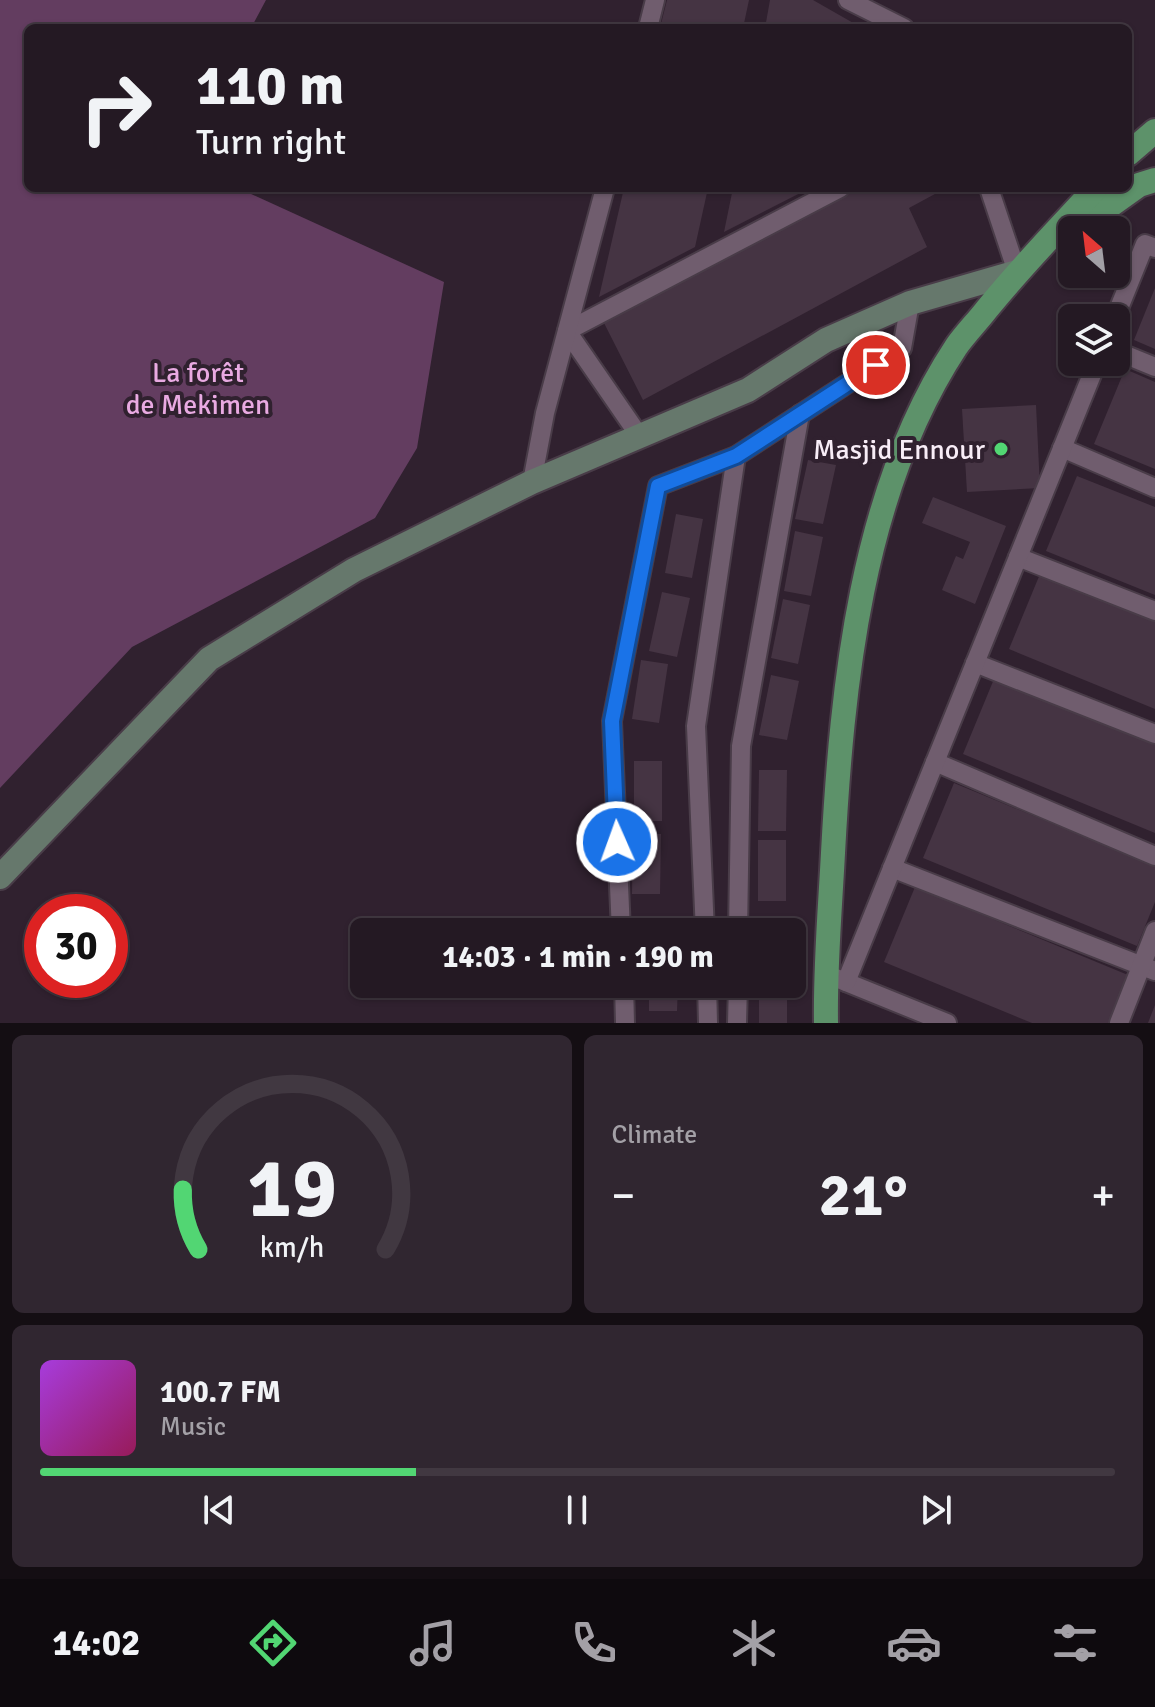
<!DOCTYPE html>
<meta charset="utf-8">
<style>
:root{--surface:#241923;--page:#302630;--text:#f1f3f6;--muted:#a3a0a6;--line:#413841;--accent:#52d673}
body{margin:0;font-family:Signika,sans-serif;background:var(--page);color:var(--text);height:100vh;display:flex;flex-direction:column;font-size:30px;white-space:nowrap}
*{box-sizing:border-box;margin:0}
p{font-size:26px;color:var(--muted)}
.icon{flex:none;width:44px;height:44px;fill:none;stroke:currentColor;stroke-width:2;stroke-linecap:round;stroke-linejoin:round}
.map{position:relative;height:1023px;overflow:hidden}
.details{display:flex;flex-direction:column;gap:12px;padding:12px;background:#140e13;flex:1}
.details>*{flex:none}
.hud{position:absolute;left:24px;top:24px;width:1108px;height:168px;border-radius:12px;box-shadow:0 2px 6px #0004,0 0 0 2px var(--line);background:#241923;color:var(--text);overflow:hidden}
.needle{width:52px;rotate:332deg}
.tools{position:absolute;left:1058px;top:216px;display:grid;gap:16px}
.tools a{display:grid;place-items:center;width:72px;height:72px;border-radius:12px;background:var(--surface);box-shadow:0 2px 6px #0004,0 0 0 2px var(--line);font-size:40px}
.speed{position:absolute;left:24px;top:894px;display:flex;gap:16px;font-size:40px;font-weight:700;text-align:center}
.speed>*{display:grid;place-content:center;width:104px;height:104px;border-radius:50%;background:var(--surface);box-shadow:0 2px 6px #0004,0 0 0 2px var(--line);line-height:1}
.speed .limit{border:12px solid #d22;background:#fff;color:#111}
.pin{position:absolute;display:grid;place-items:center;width:68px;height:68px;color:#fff;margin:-34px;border:4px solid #fff;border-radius:50%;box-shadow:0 2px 8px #0007}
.me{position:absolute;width:88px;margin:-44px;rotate:358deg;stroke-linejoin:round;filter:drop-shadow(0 0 6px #0008)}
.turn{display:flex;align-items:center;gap:28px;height:168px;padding:0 40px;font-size:36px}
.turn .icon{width:104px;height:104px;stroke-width:2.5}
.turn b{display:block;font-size:56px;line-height:68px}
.big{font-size:60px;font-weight:700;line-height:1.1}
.details .tile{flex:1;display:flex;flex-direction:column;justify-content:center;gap:12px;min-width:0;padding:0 28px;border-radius:12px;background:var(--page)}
.details .dial{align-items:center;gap:0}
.dial svg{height:208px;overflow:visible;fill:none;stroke:var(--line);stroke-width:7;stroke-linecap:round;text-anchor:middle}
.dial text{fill:var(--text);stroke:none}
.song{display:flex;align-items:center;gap:24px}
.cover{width:96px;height:96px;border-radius:12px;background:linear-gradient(135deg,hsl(280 70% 55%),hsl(330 70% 35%))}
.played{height:8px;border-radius:4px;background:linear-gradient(90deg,var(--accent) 35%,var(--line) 35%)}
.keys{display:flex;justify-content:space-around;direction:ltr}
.heat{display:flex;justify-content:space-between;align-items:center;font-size:44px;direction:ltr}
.details .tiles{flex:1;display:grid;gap:12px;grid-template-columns:1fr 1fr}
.tile:last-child{grid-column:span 2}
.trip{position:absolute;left:350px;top:918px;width:456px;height:80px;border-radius:12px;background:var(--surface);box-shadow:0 2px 6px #0004,0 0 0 2px var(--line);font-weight:700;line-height:80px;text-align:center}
.menu{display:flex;height:128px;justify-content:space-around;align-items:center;background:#0e0a0e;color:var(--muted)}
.menu .icon{width:56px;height:56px}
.menu .selected{color:var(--accent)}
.menu b{font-size:36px;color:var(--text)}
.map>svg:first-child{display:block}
</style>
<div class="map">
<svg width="1155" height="1023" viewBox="0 0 1155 1023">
<rect width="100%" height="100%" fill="#30212f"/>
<path fill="#633d60" d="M 0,0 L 266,0 L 251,28 L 28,28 L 28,188 L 238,188 L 444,282 L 417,448 L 375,518 L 132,647 L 0,788 Z"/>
<g fill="#453443">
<path d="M 667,0 L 749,0 L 743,28 L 660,28 Z"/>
<path d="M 770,0 L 813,0 L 855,24 L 854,28 L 765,28 Z"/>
<path d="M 624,188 L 708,188 L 695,247 L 599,297 Z"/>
<path d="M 733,188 L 810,188 L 724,232 Z"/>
<path d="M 860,188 L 946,188 L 909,208 L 927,247 L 643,400 L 604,323 Z"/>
<path d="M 1155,288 L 1155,349 L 1134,340 Z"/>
<path d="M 1125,369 L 1155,382 L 1155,469 L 1094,444 Z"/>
<path d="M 1036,405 L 1040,488 L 967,492 L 962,409 Z"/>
<path d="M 808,460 L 836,465 L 823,524 L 795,519 Z"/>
<path d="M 1077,476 L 1155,507 L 1155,595 L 1046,551 Z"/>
<path d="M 933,497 L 1006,526 L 975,604 L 942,590 L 956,556 L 963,559 L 970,542 L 922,523 Z"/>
<path d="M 676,514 L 703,519 L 692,578 L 665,573 Z"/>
<path d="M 795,531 L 823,537 L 811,596 L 784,591 Z"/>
<path d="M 1040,574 L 1155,621 L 1155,709 L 1009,649 Z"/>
<path d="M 662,592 L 690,598 L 677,657 L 649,651 Z"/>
<path d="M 783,599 L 810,605 L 798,664 L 771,658 Z"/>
<path d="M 641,660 L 668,664 L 659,723 L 632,719 Z"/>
<path d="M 771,675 L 799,681 L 787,740 L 759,735 Z"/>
<path d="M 994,679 L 1155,745 L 1155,833 L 963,754 Z"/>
<rect x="634" y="761" width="28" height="60"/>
<path d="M 759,770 L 787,770 L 786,831 L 758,831 Z"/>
<path d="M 954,783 L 1155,866 L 1155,902 L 1137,946 L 923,858 Z"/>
<path d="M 633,833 L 661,834 L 660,894 L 632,894 Z"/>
<rect x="758" y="840" width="28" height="61"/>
<path d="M 915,887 L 1128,975 L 1108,1023 L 1032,1023 L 884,962 Z"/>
<rect x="760" y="919" width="28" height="13"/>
<path d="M 649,984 L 678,984 L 677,1011 L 649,1011 Z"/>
<rect x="759" y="984" width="28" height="39"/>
<path d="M 1155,1005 L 1155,1023 L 1148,1023 Z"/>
</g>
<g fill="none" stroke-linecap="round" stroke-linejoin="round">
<defs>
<g id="street">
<path d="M 848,0 L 904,28"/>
<path d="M 648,28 L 655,0"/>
<path d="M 989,188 L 1017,272"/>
<path d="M 1115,318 L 1145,244 L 1155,248"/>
<path d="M 1116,351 L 1155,367"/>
<path d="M 640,437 L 567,331 L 840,188"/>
<path d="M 1062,448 L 1155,488"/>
<path d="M 532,482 L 545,413 L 605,188"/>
<path d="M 1018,557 L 1155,611"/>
<path d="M 975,663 L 1155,734"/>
<path d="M 935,762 L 1155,856"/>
<path d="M 892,868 L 1155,971"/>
<path d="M 621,932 L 612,721 L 658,486 L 736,456 L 902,348 L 910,303"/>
<path d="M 705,932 L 696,726 L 736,456"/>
<path d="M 738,932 L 741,746 L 800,414"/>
<path d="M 836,978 L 947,1023"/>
<path d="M 846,982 L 1097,362"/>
<path d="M 624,984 L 625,1023"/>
<path d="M 707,984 L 708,1023"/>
<path d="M 737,1023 L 738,984"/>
<path d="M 1119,1023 L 1155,931"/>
</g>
<path id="secondary" d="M 0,877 L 209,659 L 354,570 L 532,482 L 748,390 L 826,340 L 910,303 L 1017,272"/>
<g id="primary">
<path d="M 1128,154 L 1155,131"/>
<path d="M 1076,230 L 1139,185 L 1155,180"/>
<path d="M 826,1023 C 825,966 830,910 833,853 C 842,686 861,491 956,347 C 965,334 977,322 987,309 C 1021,267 1059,228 1096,188"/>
</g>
</defs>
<use href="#street" stroke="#493c48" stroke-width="22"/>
<use href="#secondary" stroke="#493c48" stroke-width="28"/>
<use href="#primary" stroke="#493c48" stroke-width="28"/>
<use href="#street" stroke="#705d6e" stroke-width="18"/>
<use href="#secondary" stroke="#66786c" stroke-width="24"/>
<use href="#primary" stroke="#5d926a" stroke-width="24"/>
</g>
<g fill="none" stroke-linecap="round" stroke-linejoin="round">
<defs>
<path id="route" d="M 617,842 L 612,721 L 658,486 L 736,456 L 876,365"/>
</defs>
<use href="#route" stroke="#114b97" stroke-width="20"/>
<use href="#route" stroke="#1a73e8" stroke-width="14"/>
</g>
<circle fill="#52d673" stroke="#30212f" stroke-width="3" cx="1001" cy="449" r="8"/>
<g text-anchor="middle" stroke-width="8" stroke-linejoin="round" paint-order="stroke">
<g font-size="28" fill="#e9aae2" stroke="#30212f">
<text x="198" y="382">La forêt<tspan x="198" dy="32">de Mekimen</tspan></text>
</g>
<g font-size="28" fill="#f8edf7" stroke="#30212f" text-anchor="end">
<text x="985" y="459">Masjid Ennour</text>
</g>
</g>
</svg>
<div class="tools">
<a><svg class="needle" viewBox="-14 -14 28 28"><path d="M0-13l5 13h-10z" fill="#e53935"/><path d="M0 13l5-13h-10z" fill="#a3a0a6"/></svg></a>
<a><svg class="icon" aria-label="layers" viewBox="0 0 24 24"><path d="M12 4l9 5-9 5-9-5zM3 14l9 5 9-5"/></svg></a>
</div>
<div class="speed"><div class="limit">30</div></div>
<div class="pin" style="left:876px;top:365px;background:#d93025"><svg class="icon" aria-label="arrive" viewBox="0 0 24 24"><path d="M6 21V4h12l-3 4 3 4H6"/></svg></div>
<svg class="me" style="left:617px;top:842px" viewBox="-20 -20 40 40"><circle r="17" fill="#1a73e8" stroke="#fff" stroke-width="3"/><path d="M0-11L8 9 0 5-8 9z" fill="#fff"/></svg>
<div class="trip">14:03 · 1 min · 190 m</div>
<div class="hud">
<div class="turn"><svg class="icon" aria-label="right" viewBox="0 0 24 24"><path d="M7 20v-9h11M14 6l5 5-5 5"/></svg><div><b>110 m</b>Turn right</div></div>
</div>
</div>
<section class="details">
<div class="tiles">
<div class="tile dial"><svg viewBox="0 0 100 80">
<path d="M14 69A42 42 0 1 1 86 69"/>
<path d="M14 69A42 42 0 0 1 8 46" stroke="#52d673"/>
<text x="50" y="56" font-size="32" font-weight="700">19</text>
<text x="50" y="72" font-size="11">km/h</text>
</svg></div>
<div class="tile"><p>Climate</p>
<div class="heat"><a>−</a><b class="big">21°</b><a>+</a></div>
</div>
<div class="tile">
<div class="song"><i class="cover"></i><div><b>100.7 FM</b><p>Music</p></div></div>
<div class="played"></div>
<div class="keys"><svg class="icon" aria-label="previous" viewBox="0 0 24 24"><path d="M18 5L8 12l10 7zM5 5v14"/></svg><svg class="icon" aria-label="pause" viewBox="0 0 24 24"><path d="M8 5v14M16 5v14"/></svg><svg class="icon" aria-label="next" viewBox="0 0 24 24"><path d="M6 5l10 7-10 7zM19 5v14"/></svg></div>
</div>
</div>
</section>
<nav class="menu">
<b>14:02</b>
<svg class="icon selected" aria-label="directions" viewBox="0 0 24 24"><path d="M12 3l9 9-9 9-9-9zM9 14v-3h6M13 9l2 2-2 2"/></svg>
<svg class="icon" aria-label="music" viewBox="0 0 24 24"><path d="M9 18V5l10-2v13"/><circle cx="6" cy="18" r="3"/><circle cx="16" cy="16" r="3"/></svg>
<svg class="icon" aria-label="phone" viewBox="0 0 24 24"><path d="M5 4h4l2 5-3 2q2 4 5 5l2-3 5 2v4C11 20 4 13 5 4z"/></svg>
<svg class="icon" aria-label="climate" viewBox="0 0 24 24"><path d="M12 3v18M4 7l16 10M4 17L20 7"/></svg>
<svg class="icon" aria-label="car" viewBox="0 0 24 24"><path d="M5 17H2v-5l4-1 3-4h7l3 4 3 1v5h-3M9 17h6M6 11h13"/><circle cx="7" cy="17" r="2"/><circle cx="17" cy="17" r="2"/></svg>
<svg class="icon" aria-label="filters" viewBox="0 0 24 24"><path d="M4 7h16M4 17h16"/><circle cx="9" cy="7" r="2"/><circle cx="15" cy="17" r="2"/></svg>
</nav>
